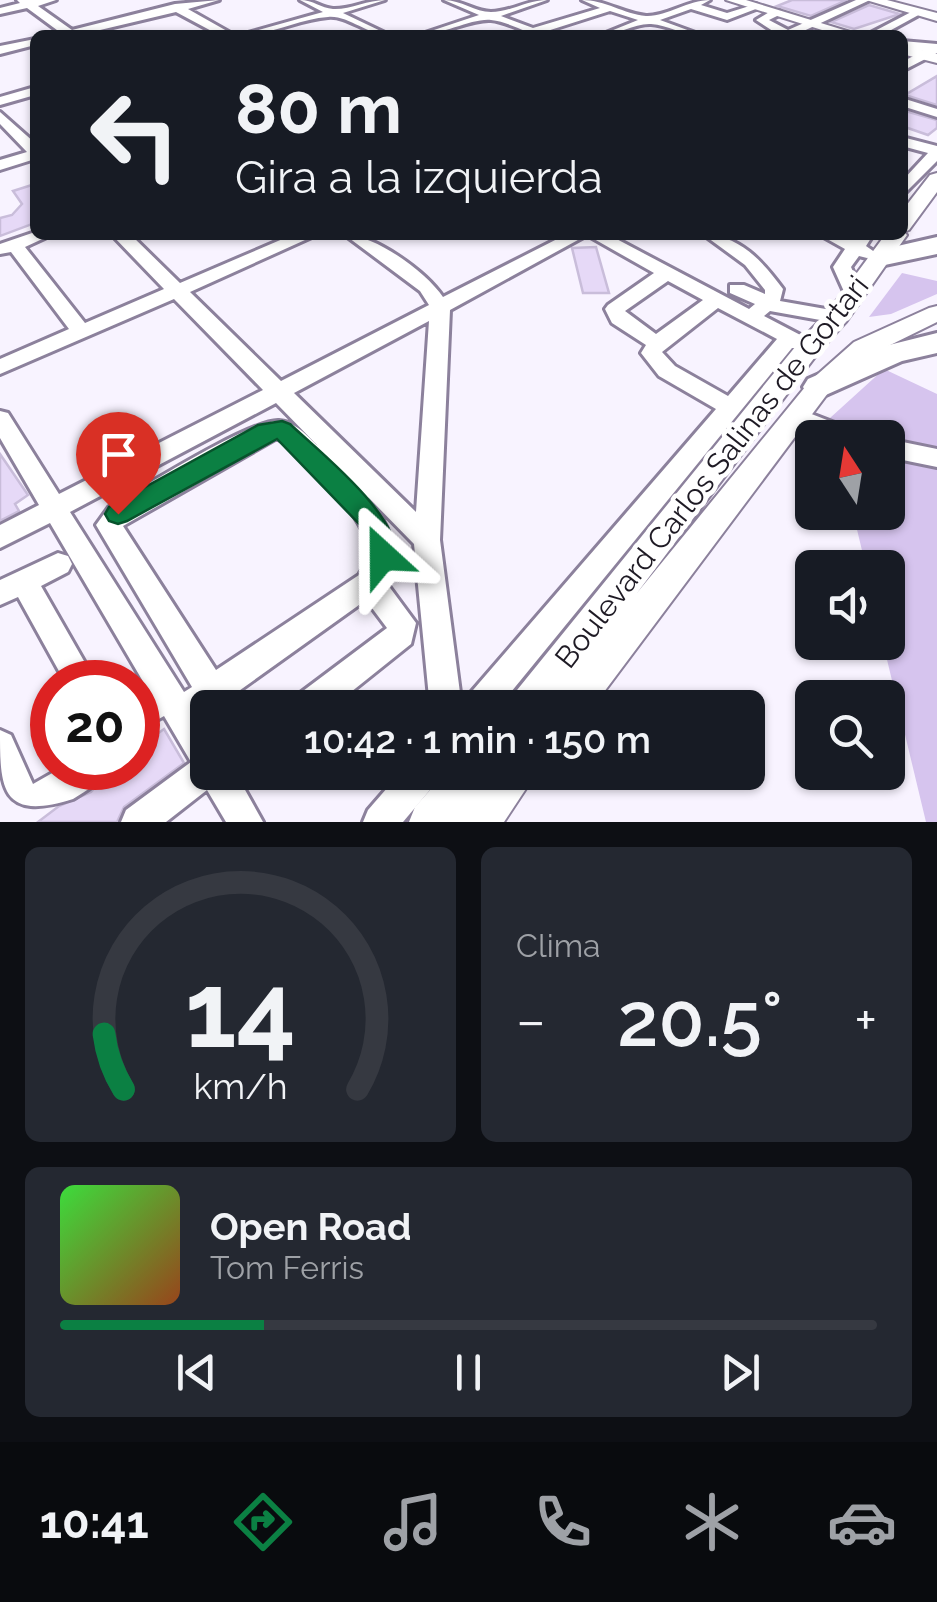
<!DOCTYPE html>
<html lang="es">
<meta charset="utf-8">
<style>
:root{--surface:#171b24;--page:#242831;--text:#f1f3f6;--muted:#9ea1a6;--line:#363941;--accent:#0b8043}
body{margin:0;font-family:Raleway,sans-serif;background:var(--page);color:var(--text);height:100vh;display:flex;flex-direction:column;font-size:38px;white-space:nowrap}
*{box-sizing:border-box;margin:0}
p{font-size:32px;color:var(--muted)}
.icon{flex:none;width:55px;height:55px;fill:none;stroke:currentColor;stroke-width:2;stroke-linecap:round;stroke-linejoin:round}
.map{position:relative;height:822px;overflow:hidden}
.drawer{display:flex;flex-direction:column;gap:25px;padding:25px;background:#0d0f14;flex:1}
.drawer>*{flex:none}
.guide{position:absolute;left:30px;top:30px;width:878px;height:210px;border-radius:15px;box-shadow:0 2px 8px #0004;background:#171b24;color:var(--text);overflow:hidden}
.needle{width:65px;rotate:348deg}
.tools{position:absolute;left:795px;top:420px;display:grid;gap:20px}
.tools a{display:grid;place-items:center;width:110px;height:110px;border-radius:15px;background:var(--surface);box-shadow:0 2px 8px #0004;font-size:50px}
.speed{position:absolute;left:30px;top:660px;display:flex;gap:20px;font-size:50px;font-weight:700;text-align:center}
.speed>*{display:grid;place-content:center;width:130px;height:130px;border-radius:50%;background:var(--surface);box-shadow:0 2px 8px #0004;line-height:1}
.speed .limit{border:15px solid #d22;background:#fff;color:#111}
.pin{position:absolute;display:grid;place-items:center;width:85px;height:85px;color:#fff;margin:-102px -42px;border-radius:50% 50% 50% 0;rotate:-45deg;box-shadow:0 0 10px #0007}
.pin .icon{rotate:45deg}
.me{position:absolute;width:110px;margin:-55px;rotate:336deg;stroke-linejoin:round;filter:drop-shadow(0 0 8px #0008)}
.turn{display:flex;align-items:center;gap:35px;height:210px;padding:0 40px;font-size:45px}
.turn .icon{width:130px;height:130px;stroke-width:2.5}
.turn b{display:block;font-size:70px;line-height:85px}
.big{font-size:75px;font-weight:600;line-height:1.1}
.drawer .tile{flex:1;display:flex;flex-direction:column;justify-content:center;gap:15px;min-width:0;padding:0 35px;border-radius:15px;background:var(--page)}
.drawer .dial{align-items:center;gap:0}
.dial svg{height:260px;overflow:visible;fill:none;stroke:var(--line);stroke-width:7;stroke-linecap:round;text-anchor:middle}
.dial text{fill:var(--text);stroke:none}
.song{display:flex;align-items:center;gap:30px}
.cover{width:120px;height:120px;border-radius:15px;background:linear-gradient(135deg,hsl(120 70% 55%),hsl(20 70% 35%))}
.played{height:10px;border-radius:5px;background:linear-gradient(90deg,var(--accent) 25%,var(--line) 25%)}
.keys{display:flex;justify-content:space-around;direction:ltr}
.heat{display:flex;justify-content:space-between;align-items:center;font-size:55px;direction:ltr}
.drawer .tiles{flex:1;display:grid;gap:25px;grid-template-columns:1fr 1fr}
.tile:last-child{grid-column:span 2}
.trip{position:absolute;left:190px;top:690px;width:575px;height:100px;border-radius:15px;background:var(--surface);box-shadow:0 2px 8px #0004;font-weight:600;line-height:100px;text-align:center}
.tab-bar{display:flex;height:160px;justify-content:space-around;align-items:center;background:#090b0e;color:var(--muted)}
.tab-bar .icon{width:70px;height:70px}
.tab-bar .active{color:var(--accent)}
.tab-bar b{font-size:45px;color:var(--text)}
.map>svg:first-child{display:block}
</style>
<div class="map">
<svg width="937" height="822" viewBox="0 0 937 822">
<rect width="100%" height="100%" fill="#f8f3ff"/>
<g fill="#d6c4ee">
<path d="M 902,273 L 937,281 L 937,294 L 891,314 L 869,317 Z"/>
<path d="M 884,369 L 937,394 L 937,822 L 926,822 L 883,643 L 888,642 L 888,568 L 866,567 L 853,513 L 888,512 L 888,438 L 835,437 L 830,418 Z"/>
</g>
<g fill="#e6d9f7" stroke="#c9bdda" stroke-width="2.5">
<path d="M 792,0 L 847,0 L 811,16 L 777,6 Z"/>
<path d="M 869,5 L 900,14 L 854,29 L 831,22 Z"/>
<path d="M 937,76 L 937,105 L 905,95 Z"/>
<path d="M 902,110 L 937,120 L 937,128 L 928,135 L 902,126 Z"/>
<path d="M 35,184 L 35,223 L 0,236 L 0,218 L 12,215 L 22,204 L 13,191 Z"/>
<path d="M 596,247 L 609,293 L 583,293 L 572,248 Z"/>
<path d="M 0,454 L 28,495 L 15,504 L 19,511 L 0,521 Z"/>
<path d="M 164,729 L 184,763 L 124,807 L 117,822 L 38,822 L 59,806 L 91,792 L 111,768 L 138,768 L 138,748 Z"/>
</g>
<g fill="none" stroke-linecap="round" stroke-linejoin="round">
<defs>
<g id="minor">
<path d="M 17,0 L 56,0 L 38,6 L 72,30 L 175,4 L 219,0 L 188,9 L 234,35 L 219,35 L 176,12 L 79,35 L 59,35 L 61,33 L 27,8 L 0,14 L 0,8 L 20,3 Z"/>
<path d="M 300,0 C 313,0 321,8 333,9 C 349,10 368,0 385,0 L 343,13 L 389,35 C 367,35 348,15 328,17 C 298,19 272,35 241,35 L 323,12 Z"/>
<path d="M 444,0 C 461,0 475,12 491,12 C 510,12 528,0 547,0 L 501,16 L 533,28 L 600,8 L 582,0 C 605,0 624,14 646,16 C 666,17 688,0 710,0 L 701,5 L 727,13 L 756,4 L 761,7 L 727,20 L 691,9 L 660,20 L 701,35 C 682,35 668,25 651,24 C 635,23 618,35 601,35 L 638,20 L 610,11 L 544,32 L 547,35 C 526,35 511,22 491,20 C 472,18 443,35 419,35 L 479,15 Z"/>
<path d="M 856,0 L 870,0 L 795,35 L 779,35 L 756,20 L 771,11 L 779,11 L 779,15 L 769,20 L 788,30 Z"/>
<path d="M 915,10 L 924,12 L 882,35 L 867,35 Z"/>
<path d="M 35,39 L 35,45 L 0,54 L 0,46 Z"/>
<path d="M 902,41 L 937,44 L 937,53 L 902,71 L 902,62 L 923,51 L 902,48 Z"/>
<path d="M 35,87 L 35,95 L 0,105 L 0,97 Z"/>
<path d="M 902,98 L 937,109 L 937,117 L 902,106 Z"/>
<path d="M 0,112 L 35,143 L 35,159 L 0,170 L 0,160 L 27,152 L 0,124 Z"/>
<path d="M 902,137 L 937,146 L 937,161 L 902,196 L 902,181 L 928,153 L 902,146 Z"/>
<path d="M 35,232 L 35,235 L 51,235 L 25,247 L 85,323 L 164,289 L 112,235 L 131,235 L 180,283 L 292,235 L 316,235 L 190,292 L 281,381 L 429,305 L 420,291 L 345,235 C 376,235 426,272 443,297 L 565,235 L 587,235 L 450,310 L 440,540 L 462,708 L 430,708 L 414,544 L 368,497 C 387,524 403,550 385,581 L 416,623 L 411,644 L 331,708 L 291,708 L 295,697 L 387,628 L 366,600 L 215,708 L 208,708 L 208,713 L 200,718 L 208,729 L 208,772 L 235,772 L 263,822 L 226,822 L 207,790 L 166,822 L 121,822 L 126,810 L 191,762 L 164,716 L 138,731 L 138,698 L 148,690 L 50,523 L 0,548 L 0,525 L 39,505 L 0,438 L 0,411 L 8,413 L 59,494 L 263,390 L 174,299 L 0,374 L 0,359 L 69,329 L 11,252 L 0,254 L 0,244 ZM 429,321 L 416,512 L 294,393 ZM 276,403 L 318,446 C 306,435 296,422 279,421 C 251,419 139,490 109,507 L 96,525 L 192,687 L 184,692 L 70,512 ZM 277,438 C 303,452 363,515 367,545 C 369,557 365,565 359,575 L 216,670 L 123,526 Z"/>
<path d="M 587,235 L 609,235 L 749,309 L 755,304 L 730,293 L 730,285 L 744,285 L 765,294 L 765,290 L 745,265 L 704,235 C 740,235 763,262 783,289 L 780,301 L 837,311 L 847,317 L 837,323 L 770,311 L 764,316 L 808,339 L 811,344 L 808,349 L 792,348 L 498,708 L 463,708 L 467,697 L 716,409 L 659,376 L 641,353 L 646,345 L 612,323 L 605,309 L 608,305 L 654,273 ZM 668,281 L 703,300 L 656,334 L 625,311 ZM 718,308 L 777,339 L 728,396 L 675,366 L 662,352 Z"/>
<path d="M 820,235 L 843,235 L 852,239 L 855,235 L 873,235 L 866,246 L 876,253 L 867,258 L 859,256 L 851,267 L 862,292 L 860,296 L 846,296 L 833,267 L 845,249 Z"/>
<path d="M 796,408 L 858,432 L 861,438 L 826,438 L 788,422 L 785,416 Z"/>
<path d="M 888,439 L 937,449 L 937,467 L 888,457 Z"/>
<path d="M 58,553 L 68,556 L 72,564 L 68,572 L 41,586 L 96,682 L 65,682 L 18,597 L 0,605 L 0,580 Z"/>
<path d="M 0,730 L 11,735 L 33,784 L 61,768 L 106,768 C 101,783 87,790 73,799 C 0,822 0,787 0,730 Z"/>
<path d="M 401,772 L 439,772 L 435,784 L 403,822 L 363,822 L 368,810 Z"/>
</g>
<g id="major">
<path d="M 726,0 L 746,0 L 860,35 L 838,35 Z"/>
<path d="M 866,0 L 887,0 L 937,13 L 937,21 Z"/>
<path d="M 902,45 L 937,54 L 937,63 L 902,54 Z"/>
<path d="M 937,173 L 937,192 L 909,230 L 904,232 L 907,235 L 846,322 L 818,353 L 637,593 L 810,381 L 854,342 L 929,308 L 937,306 L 937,322 L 872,354 L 828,393 L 592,708 L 508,708 L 513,695 L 800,341 L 828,312 L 885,235 L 902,235 L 902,211 L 930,175 Z"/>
<path d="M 446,772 L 537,772 L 504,822 L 409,822 L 415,807 Z"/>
</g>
<g id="highway">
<path d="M 937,237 L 937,254 L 880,266 L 867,258 L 871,252 Z"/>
<path d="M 937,333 L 937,353 L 902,361 L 819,398 L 808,395 L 803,387 L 808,379 L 881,347 Z"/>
</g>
</defs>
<use href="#minor" stroke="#8c819c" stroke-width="6"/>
<use href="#major" stroke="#8c819c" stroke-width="4"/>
<use href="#highway" stroke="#8c819c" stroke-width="6"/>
<use href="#minor" fill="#fff" fill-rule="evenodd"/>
<use href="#major" fill="#fff" fill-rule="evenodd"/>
<use href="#highway" fill="#fff" fill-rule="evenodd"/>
</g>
<path fill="#0b8043" stroke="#07532c" stroke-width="2.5" d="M 282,421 L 290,424 C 317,450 412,524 393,564 L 383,567 L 373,564 L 365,530 L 277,439 L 127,521 L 118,524 L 109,521 L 105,514 L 109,507 L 258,425 Z"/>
<g text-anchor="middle" stroke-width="9" stroke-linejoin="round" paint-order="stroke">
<g font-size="30" fill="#1e1a24" stroke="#fff">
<text transform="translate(712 472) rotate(-52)" y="10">Boulevard Carlos Salinas de Gortari</text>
</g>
</g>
</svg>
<div class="tools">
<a><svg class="needle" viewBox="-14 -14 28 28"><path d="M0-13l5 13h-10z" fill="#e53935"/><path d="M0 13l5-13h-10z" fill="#9ea1a6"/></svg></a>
<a><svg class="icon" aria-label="sound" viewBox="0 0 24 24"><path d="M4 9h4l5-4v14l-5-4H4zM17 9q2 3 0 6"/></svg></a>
<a><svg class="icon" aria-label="search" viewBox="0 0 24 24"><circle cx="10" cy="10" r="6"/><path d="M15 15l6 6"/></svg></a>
</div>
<div class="speed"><div class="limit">20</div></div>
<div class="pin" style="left:118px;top:514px;background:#d93025"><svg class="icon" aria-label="arrive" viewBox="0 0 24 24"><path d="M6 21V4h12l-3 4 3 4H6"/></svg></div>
<svg class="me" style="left:383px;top:556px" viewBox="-20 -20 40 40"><path d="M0-17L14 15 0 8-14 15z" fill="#0b8043" stroke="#fff" stroke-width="4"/></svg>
<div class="trip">10:42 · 1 min · 150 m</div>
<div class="guide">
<div class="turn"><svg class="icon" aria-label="left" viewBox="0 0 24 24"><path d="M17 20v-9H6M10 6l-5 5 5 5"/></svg><div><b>80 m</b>Gira a la izquierda</div></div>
</div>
</div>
<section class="drawer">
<div class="tiles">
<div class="tile dial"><svg viewBox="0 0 100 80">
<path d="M14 69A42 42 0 1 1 86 69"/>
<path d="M14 69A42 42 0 0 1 8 52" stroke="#0b8043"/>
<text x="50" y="56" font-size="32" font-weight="700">14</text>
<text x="50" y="72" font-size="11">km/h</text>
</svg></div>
<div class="tile"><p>Clima</p>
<div class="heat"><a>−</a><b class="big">20.5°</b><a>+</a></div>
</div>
<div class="tile">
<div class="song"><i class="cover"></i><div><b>Open Road</b><p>Tom Ferris</p></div></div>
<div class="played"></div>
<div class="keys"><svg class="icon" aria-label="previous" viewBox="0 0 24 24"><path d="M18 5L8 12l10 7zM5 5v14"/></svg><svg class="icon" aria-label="pause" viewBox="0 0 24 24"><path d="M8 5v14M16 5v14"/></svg><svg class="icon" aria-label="next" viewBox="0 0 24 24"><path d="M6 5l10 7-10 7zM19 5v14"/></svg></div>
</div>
</div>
</section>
<nav class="tab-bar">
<b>10:41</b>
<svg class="icon active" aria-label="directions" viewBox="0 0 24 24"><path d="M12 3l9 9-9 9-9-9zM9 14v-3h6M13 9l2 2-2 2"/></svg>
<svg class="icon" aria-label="music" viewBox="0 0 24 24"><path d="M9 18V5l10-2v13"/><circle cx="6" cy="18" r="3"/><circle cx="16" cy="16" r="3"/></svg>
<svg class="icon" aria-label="phone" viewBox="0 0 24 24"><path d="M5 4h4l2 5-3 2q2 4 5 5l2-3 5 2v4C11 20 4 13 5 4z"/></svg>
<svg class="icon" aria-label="climate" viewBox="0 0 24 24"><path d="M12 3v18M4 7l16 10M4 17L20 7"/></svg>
<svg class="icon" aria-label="car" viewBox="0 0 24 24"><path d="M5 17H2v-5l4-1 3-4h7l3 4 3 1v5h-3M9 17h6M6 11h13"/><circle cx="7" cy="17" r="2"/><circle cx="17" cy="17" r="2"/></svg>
</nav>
